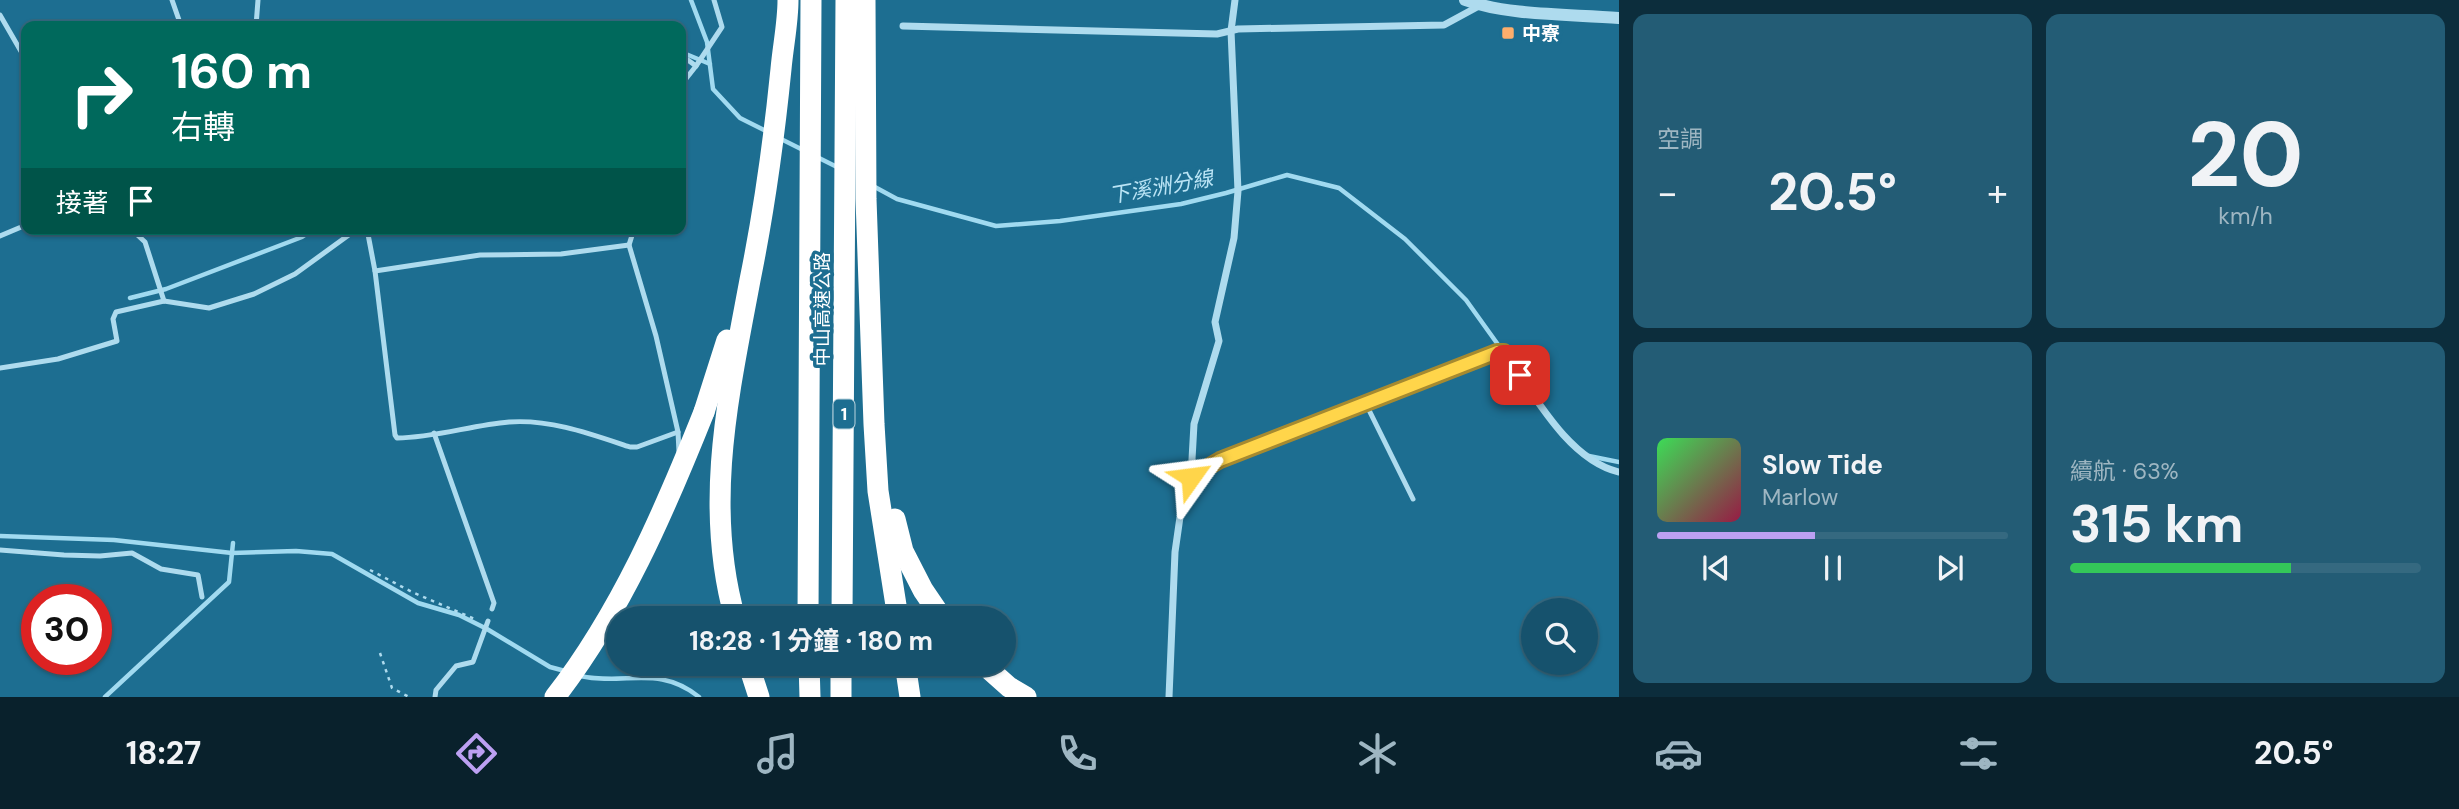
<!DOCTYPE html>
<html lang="zh-TW">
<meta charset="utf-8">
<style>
:root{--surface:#16526d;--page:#235c75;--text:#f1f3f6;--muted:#9eb6c2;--line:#356980;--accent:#bca0f2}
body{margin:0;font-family:"DM Sans","Noto Sans TC",sans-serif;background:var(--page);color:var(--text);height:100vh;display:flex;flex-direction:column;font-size:26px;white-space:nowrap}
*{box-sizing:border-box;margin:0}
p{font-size:23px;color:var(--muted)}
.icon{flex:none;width:38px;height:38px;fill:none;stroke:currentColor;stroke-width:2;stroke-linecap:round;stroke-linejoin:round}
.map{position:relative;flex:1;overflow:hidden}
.drawer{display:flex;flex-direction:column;gap:14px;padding:14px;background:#0c2d3c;width:840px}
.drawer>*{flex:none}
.hud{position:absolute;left:21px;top:21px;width:665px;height:214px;border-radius:14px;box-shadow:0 2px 5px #0004,0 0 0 2px var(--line);background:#00695c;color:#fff;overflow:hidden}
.fabs{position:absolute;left:1521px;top:598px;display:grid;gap:14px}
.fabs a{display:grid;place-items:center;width:77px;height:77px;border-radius:50%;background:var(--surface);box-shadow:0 2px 5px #0004,0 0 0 2px var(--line);font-size:35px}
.speed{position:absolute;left:21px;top:584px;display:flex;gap:14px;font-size:35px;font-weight:700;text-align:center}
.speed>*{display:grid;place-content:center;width:91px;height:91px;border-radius:50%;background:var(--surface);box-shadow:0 2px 5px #0004,0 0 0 2px var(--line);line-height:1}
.speed .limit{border:10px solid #d22;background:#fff;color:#111}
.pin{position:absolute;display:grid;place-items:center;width:60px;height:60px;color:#fff;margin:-30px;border-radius:14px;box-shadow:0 4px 10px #0006}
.me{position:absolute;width:77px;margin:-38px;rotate:59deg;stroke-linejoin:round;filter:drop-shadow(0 0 5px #0008)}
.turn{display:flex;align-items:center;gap:24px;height:147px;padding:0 35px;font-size:32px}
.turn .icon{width:91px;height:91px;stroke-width:2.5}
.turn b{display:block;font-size:49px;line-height:60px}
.then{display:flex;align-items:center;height:66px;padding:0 35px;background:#0003;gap:14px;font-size:26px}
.big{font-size:52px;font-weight:700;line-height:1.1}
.drawer .widget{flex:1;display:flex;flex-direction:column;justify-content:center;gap:10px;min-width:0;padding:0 24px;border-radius:14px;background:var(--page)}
.drawer .dial{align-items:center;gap:0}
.dial b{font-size:91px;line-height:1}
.song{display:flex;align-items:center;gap:21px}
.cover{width:84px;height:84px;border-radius:10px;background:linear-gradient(135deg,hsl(130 70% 55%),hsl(340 70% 35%))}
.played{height:7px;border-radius:4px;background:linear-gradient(90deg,var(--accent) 45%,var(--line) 45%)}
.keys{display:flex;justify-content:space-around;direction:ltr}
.heat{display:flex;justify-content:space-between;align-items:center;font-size:38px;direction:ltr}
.charge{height:10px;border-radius:5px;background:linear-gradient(90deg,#34c759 63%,var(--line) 0)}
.drawer .tiles{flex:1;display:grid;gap:14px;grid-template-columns:repeat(2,1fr)}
.trip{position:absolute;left:606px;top:606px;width:410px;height:70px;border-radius:35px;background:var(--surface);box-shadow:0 2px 5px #0004,0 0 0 2px var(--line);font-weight:700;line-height:70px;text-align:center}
.menu{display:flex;height:112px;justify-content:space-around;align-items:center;background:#09212c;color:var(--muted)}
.menu .icon{width:49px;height:49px}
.menu .active{color:var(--accent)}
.menu b{font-size:32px;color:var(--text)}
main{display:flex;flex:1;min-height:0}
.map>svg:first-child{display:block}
</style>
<main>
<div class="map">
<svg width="1619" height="697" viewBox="0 0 1619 697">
<rect width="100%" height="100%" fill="#1d6e91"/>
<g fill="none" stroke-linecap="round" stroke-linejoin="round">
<g stroke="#a1daf0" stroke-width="4.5">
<path d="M 691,0 L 707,42 L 713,89 L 740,118 L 768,132"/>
<path d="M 681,52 L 710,64"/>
<path d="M 779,138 L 803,150"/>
<path d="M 817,157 L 837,167"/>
<path d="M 873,186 L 897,199 L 996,226 L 1060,221 L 1181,204 L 1226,193 L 1287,175 L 1339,188 L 1405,239 L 1466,300 L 1504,353"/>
<path d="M 130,298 L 166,289 L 302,237 L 314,229"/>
<path d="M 1589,456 L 1619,462"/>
<path d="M 0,536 L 114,540 L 232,553 L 296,551 L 332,554 L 418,603 L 459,615 L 487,629 L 550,667 L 565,671"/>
<path d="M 580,676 C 626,686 658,664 699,697"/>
<path d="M 105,697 L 229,582 L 233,543"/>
</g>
<g stroke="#aedbee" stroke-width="2.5" stroke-dasharray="3.5 5" stroke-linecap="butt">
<path d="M 370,570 L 412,592 L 477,620"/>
<path d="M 380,653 L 392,688 L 409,697"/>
</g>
<g stroke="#aedbee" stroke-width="5">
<path d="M 172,0 L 179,20 L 176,26"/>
<path d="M 258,0 L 256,26 L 260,26"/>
<path d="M 0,15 L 26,60"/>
<path d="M 681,55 L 696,66 L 681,85"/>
<path d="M 696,66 L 722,27 L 714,0"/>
<path d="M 131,229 L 145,242 L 164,301"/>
<path d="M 367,229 L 375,271 L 395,435 L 397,438 C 434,438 472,425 509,422 C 551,419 591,434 630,447 L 637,447 L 678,432"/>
<path d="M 634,229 L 629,245 L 656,336 L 678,432 L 679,452"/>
<path d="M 0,236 L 26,225"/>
<path d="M 375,271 L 480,255 L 561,254 L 629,245"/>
<path d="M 0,368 L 58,359 L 117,341 L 113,319 L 116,312 L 164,301 L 209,308 L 254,294 L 295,274 L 357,229"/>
<path d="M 1365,402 L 1413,499"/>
<path d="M 434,433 L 494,603 L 492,609"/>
<path d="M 0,550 L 64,555 L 100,556 L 132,553 L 161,569 L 198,575 L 202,597"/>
<path d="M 435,697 L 436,690 L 456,666 L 473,662 L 488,621"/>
</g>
<g stroke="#aedbee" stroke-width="7">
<path d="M 903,26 L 1217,34 L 1238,29 L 1444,25 L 1479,6"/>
<path d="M 1191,477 L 1220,460 L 1497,352 L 1504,352 C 1533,393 1568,460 1619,472"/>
<path d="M 1169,697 L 1175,552 L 1182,503 L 1191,477 L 1194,424 L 1219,341 L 1215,322 L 1234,238 L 1238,191 L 1231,31 L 1235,0"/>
</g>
<path stroke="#aedbee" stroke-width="12" d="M 1465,0 C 1508,16 1572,14 1619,18"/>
<g stroke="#fff" stroke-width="21">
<path d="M 865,0 L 866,199 L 874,424 L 878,491 L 898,618"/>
<path d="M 704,412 L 727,340"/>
<path d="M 895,519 L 903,551 L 923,590 L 942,618"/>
<path d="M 735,618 C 703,504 729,393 750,280 C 764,211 774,139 781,69 C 783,46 788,23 788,0"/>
<path d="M 808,618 L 811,0"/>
<path d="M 842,618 L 846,0"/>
<path d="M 748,663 L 759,697"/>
<path d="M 809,663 L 810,697"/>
<path d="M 905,663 L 910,697"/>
<path d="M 982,663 L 1009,687 L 1026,697"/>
<path d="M 841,697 L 841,663"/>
</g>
<path stroke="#fff" stroke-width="21" d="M 555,697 C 621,612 664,512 704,412"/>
</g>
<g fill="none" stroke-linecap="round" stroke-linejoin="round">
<defs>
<path id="route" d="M 1191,477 L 1220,460 L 1497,352 L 1504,352 L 1520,375"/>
</defs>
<use href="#route" stroke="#a68a30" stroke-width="18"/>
<use href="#route" stroke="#ffd54a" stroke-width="12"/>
</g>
<rect fill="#fdae6c" stroke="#1d6e91" stroke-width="2.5" x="1501" y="26" width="14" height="14" rx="3.5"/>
<g text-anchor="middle" stroke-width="7" stroke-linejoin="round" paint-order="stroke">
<rect fill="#1d6e91" stroke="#bbd4de" stroke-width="2" x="833.5" y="399.5" width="21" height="29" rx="5"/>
<g font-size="18" font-weight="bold" fill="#fff">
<text x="844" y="420">1</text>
</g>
<g font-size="19" font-weight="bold" fill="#fff" stroke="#1d6e91" text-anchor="start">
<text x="1522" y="40">中寮</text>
</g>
<g font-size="19" fill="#fff" stroke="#1d6e91">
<text transform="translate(822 309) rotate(-90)" y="7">中山高速公路</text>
</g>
<g font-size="21" font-style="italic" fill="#bae4f5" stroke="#1d6e91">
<text transform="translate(1161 187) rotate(-10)" y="7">下溪洲分線</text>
</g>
</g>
</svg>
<div class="fabs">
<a><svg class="icon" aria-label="search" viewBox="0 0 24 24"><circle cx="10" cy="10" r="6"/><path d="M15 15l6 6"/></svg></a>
</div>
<div class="speed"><div class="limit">30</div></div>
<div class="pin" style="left:1520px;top:375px;background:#d93025"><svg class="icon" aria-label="arrive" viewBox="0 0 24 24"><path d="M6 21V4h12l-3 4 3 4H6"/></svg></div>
<svg class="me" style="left:1191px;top:477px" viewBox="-20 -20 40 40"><path d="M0-17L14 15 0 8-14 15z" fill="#ffd54a" stroke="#fff" stroke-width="4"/></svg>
<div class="trip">18:28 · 1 分鐘 · 180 m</div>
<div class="hud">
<div class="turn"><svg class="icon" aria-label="right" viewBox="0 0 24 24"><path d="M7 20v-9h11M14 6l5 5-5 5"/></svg><div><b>160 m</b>右轉</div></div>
<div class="then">接著<svg class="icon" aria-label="arrive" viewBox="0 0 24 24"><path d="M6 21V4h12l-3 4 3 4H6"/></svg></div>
</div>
</div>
<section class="drawer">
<div class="tiles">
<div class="widget"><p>空調</p>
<div class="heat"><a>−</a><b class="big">20.5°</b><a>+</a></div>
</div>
<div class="widget dial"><b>20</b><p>km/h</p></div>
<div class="widget">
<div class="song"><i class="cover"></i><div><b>Slow Tide</b><p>Marlow</p></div></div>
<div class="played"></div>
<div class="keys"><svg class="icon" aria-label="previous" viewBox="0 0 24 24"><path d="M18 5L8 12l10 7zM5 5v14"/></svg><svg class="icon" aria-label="pause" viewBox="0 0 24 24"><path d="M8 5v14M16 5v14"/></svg><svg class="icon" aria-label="next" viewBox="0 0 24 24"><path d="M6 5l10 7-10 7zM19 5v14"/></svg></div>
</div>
<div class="widget"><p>續航 · 63%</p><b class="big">315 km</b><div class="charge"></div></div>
</div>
</section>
</main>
<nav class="menu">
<b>18:27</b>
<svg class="icon active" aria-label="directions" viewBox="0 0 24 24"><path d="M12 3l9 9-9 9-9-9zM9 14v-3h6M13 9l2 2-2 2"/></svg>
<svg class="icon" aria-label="music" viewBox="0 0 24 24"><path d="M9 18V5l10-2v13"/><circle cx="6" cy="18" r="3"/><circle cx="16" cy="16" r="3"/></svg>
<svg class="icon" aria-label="phone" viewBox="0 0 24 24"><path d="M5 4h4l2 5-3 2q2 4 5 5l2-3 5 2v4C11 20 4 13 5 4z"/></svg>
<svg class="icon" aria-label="climate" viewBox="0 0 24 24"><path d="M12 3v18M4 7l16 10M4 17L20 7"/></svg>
<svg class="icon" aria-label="car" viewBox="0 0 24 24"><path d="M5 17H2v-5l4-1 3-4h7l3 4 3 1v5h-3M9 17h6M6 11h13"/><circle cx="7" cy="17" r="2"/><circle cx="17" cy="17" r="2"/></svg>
<svg class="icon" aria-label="filters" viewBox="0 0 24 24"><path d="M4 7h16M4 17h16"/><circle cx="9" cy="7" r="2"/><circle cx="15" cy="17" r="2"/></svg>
<b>20.5°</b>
</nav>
